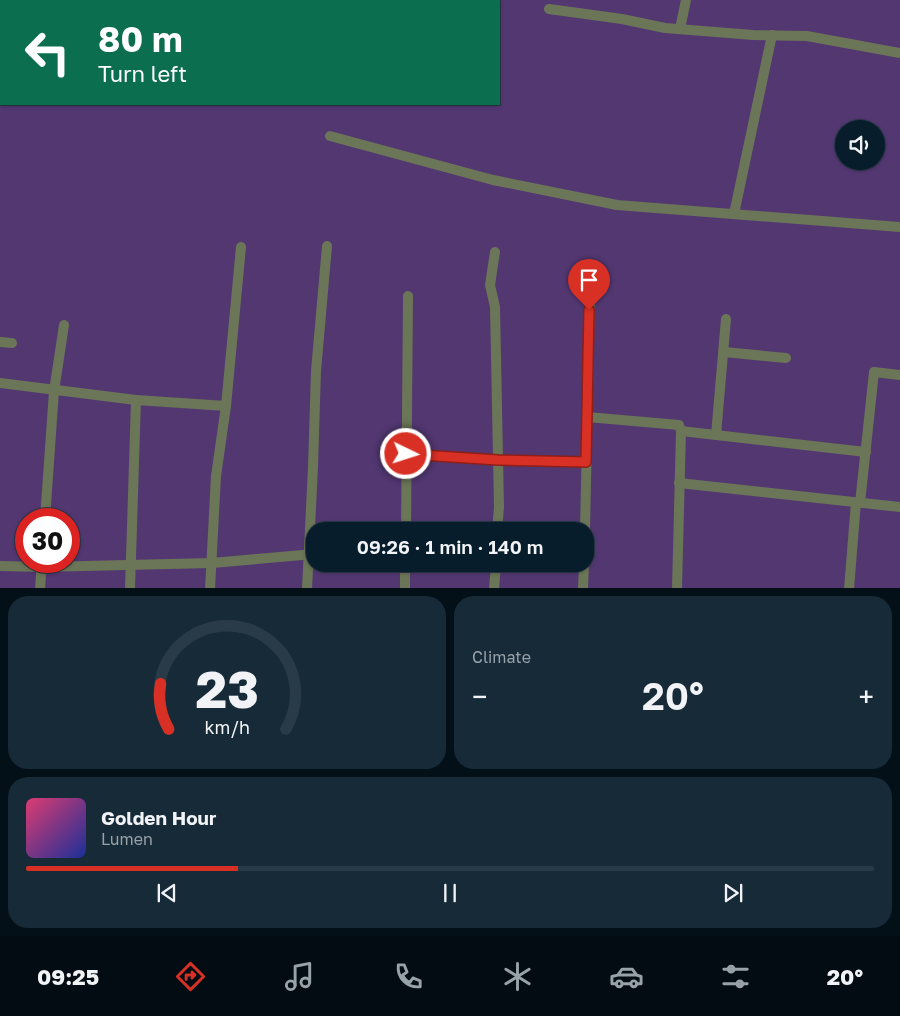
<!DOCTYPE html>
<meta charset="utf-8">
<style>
:root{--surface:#081d2c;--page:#162a38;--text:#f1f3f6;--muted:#98a2a9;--line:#293b48;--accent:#d93025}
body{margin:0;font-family:"Golos Text",sans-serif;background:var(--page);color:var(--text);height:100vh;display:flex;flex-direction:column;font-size:19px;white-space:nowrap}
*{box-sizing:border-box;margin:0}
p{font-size:16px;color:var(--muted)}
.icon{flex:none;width:28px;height:28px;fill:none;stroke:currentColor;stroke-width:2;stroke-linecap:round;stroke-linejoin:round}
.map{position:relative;height:588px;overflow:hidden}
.details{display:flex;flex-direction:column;gap:8px;padding:8px;background:#041018;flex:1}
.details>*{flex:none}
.top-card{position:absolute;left:0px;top:0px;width:500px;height:105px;box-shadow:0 1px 4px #0004,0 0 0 1px var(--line);background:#0b6e4f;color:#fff;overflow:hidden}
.buttons{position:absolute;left:835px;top:120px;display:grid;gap:10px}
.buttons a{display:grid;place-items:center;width:50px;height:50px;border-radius:50%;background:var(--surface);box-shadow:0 1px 4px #0004,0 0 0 1px var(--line);font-size:25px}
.speed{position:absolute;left:15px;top:508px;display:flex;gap:10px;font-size:25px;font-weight:700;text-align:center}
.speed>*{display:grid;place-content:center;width:65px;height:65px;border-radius:50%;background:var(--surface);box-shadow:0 1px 4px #0004,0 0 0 1px var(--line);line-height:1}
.speed .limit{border:8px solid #d22;background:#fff;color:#111}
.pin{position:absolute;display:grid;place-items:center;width:42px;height:42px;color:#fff;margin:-51px -21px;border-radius:50% 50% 50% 0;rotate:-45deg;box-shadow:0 0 5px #0007}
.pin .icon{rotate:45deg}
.me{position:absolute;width:55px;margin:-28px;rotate:94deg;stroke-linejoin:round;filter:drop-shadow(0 0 4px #0008)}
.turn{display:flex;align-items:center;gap:18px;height:105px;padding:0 15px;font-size:22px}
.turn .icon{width:65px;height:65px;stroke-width:2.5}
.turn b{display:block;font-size:35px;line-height:42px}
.big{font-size:38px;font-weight:600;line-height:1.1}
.details .tile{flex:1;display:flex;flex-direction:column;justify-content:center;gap:8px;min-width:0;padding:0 18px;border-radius:20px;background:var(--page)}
.details .dial{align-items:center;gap:0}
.dial svg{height:130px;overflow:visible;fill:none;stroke:var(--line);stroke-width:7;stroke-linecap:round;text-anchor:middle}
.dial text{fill:var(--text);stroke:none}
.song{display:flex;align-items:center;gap:15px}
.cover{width:60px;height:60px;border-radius:8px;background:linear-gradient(135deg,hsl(340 70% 55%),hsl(230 70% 35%))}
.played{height:5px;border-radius:2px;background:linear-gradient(90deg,var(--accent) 25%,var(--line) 25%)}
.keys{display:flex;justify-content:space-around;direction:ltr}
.heat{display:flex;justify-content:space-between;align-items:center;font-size:28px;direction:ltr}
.details .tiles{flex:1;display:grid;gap:8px;grid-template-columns:1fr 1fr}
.tile:last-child{grid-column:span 2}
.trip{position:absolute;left:306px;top:522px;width:288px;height:50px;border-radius:20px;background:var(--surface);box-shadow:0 1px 4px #0004,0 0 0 1px var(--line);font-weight:600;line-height:50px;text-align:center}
.dock{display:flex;height:80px;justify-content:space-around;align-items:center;background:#030c12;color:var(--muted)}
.dock .icon{width:35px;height:35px}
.dock .on{color:var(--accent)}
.dock b{font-size:22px;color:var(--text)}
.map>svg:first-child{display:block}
</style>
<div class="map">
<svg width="900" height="589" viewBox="0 0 900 589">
<rect width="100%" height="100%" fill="#0b273b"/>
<path fill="#523771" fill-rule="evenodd" d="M 0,0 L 900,0 L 900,588 L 0,588 ZM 1,1 L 499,1 L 499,104 L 1,104 ZM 844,129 L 876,129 L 876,161 L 844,161 ZM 26,519 L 69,519 L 69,561 L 26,561 ZM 315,531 L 585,531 L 585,564 L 315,564 Z"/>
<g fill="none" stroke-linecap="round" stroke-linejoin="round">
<g stroke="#6b7557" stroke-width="10">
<path d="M 549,9 L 622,19 L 665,28 L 753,35 L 807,36 L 900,53"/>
<path d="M 680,29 L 686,0"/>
<path d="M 330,136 L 493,180 L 617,205 L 900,227"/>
<path d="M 734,214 L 772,35"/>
<path d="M 495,252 L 490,285 L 495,307 L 499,507 L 497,531"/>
<path d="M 0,342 L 12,343"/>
<path d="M 724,352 L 786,358"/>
<path d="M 0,383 L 136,400 L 226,406"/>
<path d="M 587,417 L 679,425 L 681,431 L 677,589"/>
<path d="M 681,431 L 866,452"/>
<path d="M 716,435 L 726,319"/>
<path d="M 406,454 L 498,460 L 586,462"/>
<path d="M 679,483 L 900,507"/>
<path d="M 860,503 L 874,372 L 900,375"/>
<path d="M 45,519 L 54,391 L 64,325"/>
<path d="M 406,531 L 408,296"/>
<path d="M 585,531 L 590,292"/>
<path d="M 0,566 L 42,567 L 212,563 L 314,554"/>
<path d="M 40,589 L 42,562"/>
<path d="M 130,589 L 136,400"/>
<path d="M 210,589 L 216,476 L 226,406 L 241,247"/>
<path d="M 307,589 L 313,467 L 316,371 L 327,246"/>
<path d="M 405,589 L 405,564"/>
<path d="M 494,589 L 496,564"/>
<path d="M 583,589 L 584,564"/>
<path d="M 849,589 L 856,502"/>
</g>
</g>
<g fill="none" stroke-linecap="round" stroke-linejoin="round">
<defs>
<path id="route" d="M 406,454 L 498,460 L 586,462 L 589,310"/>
</defs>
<use href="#route" stroke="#8d1f18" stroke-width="12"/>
<use href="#route" stroke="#d93025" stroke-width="9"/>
</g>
</svg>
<div class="buttons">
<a><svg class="icon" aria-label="sound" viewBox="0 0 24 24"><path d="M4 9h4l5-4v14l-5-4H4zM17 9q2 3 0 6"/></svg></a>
</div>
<div class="speed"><div class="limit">30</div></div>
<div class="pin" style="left:589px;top:310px;background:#d93025"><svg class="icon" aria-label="arrive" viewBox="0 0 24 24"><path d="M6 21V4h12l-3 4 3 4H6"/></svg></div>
<svg class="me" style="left:406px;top:454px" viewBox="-20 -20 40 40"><circle r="17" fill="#d93025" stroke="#fff" stroke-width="3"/><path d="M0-11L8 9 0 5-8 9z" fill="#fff"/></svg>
<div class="trip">09:26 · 1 min · 140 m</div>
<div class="top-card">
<div class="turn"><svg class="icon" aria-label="left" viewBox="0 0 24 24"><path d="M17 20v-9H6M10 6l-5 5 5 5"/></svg><div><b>80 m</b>Turn left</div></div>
</div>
</div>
<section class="details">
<div class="tiles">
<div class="tile dial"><svg viewBox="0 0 100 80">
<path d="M14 69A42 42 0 1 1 86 69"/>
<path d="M14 69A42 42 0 0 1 9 41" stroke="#d93025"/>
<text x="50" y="56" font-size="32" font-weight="700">23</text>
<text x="50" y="72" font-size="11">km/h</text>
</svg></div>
<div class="tile"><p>Climate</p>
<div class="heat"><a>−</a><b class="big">20°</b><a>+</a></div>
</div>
<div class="tile">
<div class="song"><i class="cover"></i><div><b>Golden Hour</b><p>Lumen</p></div></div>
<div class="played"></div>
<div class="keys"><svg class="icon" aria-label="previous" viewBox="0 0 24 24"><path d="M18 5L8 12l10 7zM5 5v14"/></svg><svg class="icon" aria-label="pause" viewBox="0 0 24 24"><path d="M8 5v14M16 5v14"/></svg><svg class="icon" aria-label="next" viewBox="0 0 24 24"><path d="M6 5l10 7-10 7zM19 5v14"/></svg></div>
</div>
</div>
</section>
<nav class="dock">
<b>09:25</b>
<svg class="icon on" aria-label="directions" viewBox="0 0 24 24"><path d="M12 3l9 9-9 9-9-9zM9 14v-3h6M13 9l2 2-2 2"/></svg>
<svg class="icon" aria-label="music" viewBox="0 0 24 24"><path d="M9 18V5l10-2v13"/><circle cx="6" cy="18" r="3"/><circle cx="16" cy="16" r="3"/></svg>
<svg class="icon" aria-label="phone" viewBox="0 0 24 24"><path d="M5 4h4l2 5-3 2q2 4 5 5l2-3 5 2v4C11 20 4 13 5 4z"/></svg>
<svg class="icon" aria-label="climate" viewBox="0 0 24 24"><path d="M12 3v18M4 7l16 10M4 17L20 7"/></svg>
<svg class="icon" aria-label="car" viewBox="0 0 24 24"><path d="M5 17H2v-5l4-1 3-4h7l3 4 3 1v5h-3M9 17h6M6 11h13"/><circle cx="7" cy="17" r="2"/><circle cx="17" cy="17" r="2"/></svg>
<svg class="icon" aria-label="filters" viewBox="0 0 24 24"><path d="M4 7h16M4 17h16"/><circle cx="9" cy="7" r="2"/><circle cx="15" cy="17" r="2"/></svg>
<b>20°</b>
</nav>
